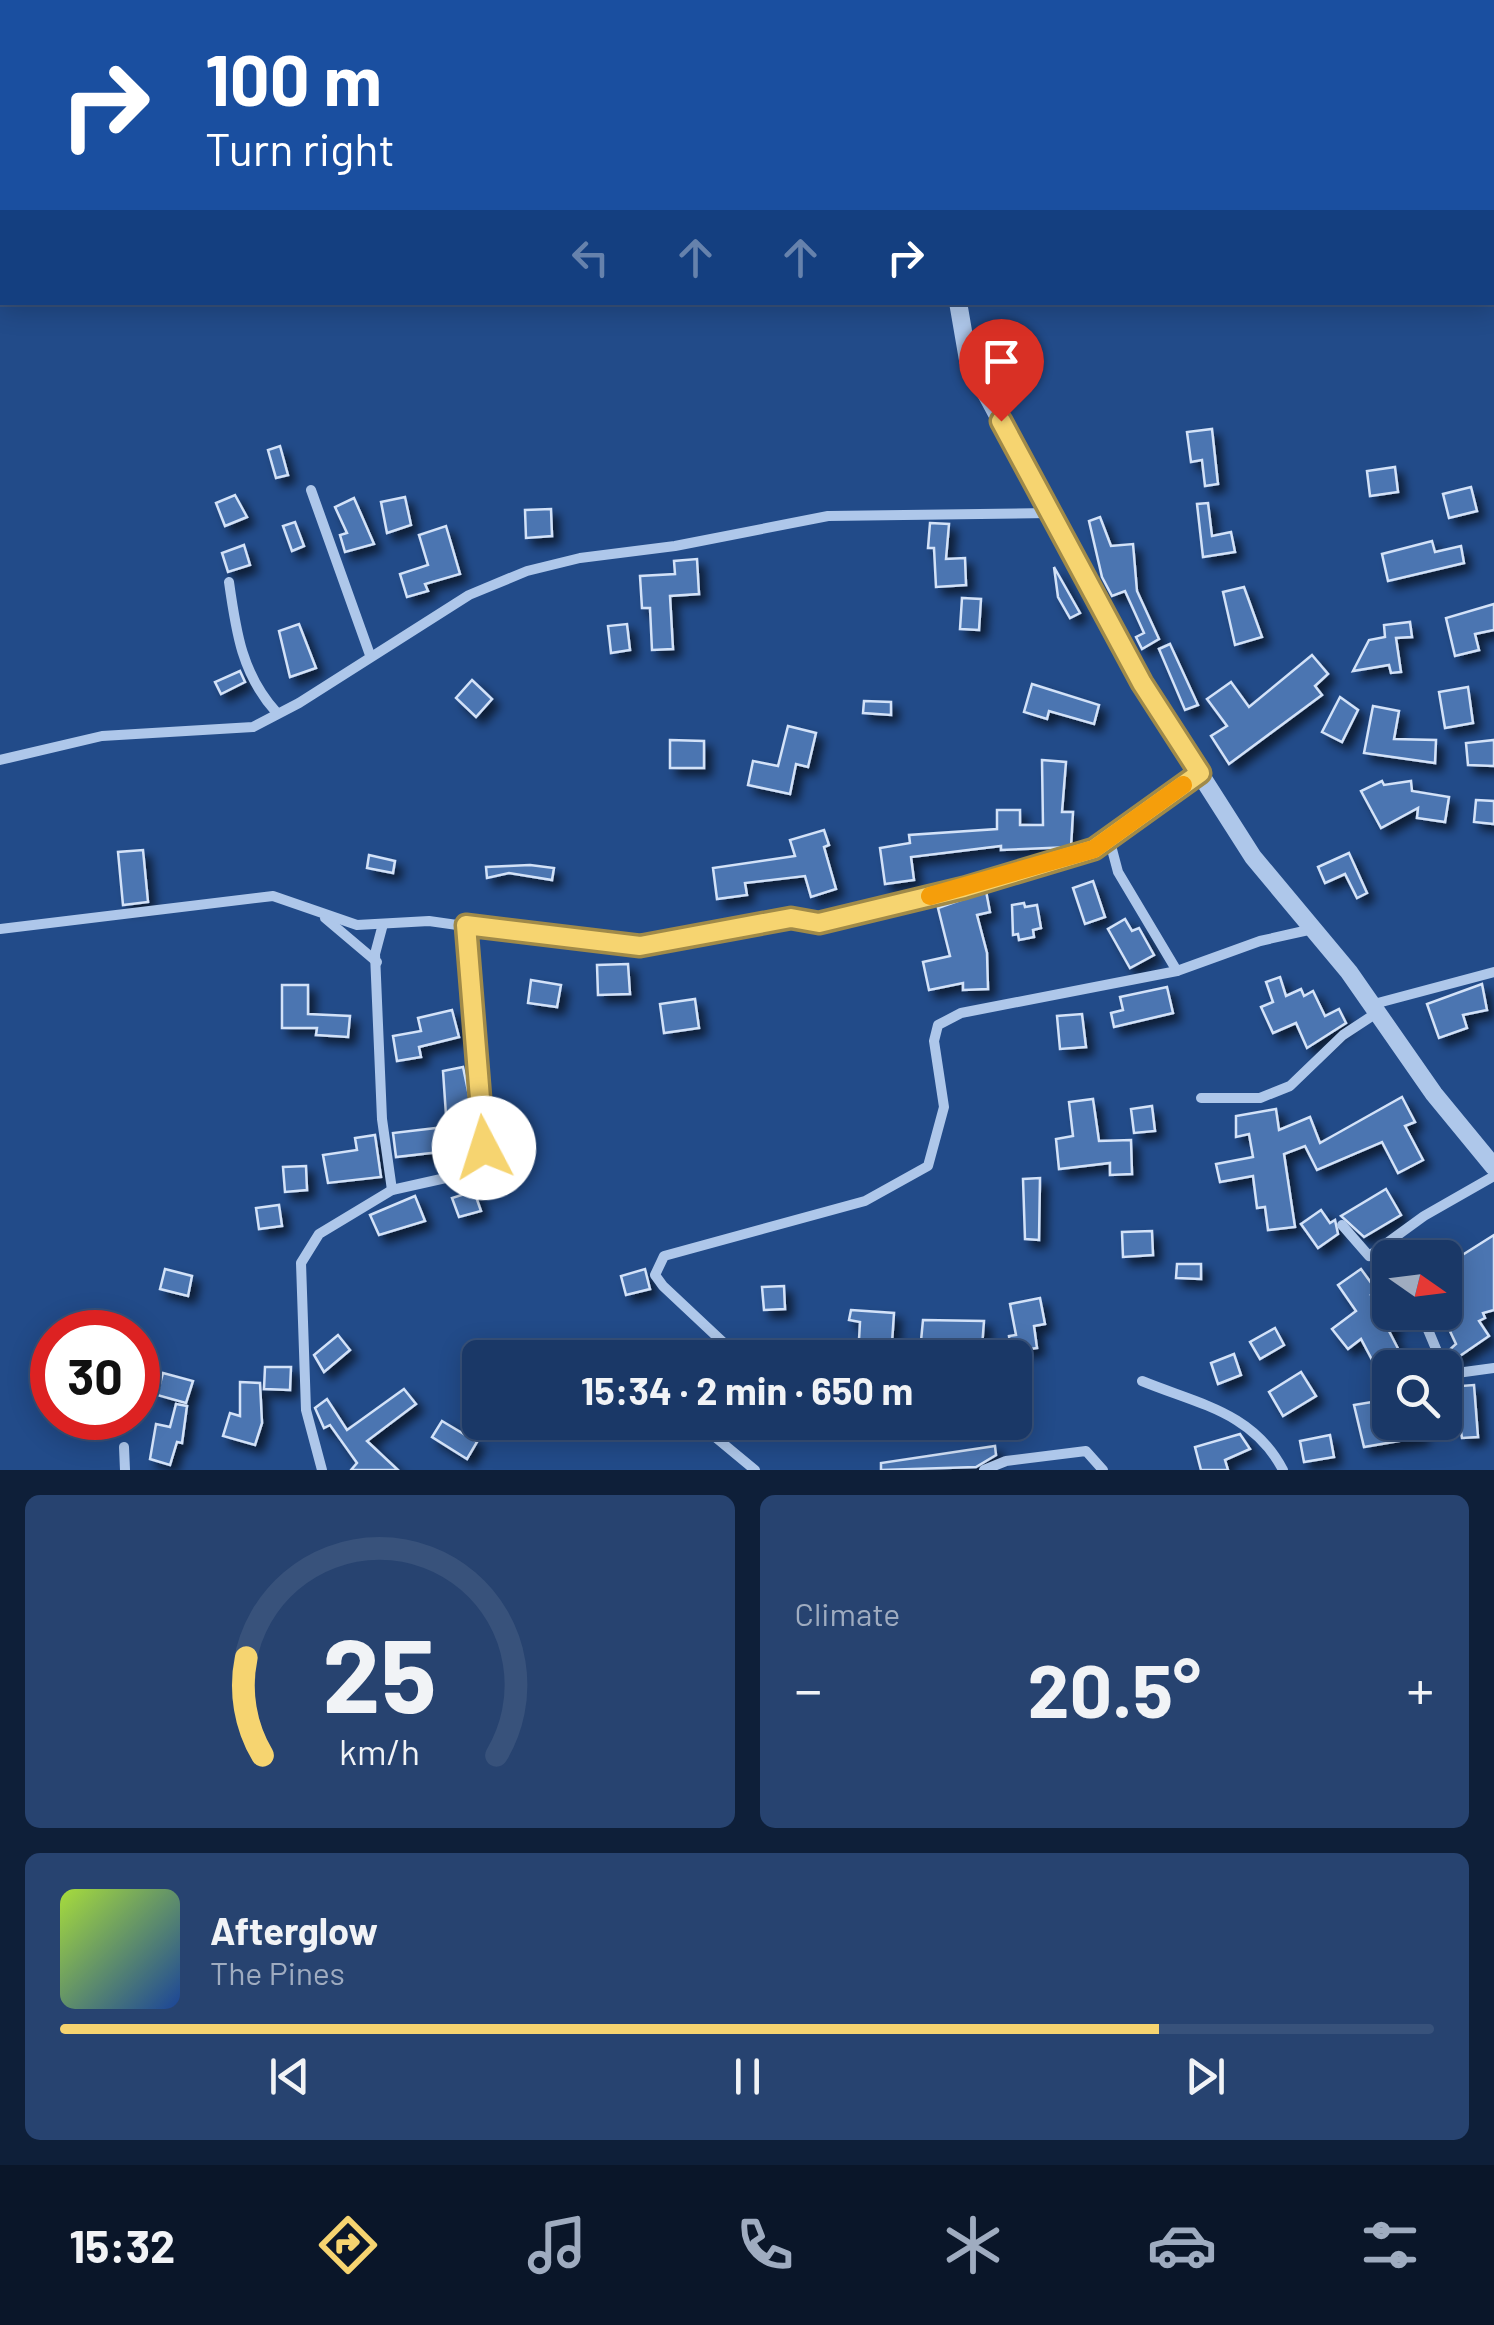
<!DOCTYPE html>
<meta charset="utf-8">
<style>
:root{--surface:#1a3867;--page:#274370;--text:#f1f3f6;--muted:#9facc0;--line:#38527b;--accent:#f6d470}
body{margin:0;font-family:Barlow,sans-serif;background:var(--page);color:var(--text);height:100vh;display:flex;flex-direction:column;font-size:38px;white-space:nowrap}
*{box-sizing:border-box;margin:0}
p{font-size:32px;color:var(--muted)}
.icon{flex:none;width:55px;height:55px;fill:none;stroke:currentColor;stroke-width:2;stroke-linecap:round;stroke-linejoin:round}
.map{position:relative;height:1470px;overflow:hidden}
.side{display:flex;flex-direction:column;gap:25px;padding:25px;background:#0e1f39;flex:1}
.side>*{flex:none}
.hud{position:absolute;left:0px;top:0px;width:1495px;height:305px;box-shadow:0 5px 25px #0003,0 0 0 2px var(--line);background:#1a4fa0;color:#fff;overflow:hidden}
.needle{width:65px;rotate:104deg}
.tools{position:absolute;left:1372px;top:1240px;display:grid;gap:20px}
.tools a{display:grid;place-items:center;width:90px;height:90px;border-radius:15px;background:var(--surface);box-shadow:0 5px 25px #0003,0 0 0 2px var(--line);font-size:50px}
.speed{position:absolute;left:30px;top:1310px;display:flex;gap:20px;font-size:50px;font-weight:700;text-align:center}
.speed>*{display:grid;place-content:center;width:130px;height:130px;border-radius:50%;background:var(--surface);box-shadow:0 5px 25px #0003,0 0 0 2px var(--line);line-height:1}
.speed .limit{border:15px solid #d22;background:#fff;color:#111}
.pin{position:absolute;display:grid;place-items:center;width:85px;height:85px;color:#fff;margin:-102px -42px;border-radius:50% 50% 50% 0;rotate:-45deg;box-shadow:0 0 10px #0007}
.pin .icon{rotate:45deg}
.me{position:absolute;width:110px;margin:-55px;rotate:355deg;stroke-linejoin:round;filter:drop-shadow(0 0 8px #0008)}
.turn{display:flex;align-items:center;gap:35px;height:210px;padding:0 40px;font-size:45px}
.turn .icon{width:130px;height:130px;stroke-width:2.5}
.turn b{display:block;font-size:70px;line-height:85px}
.lanes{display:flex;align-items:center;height:95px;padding:0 40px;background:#0003;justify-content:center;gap:50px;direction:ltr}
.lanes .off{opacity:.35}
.big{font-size:75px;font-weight:700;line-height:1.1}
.side .tile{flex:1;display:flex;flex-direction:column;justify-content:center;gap:15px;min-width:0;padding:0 35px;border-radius:15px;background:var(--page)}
.side .dial{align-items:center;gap:0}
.dial svg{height:260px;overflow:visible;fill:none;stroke:var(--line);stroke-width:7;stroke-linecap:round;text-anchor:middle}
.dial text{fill:var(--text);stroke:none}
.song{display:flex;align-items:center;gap:30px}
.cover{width:120px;height:120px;border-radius:15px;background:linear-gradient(135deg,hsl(80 70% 55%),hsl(220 70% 35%))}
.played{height:10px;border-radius:5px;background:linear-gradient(90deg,var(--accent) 80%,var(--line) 80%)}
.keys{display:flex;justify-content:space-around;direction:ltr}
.heat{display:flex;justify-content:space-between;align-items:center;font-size:55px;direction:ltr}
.side .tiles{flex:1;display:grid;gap:25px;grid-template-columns:1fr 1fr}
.tile:last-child{grid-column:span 2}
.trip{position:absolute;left:462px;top:1340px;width:570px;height:100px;border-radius:15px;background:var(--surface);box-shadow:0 5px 25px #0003,0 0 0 2px var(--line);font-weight:700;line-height:100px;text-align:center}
.dock{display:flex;height:160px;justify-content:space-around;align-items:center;background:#0a1629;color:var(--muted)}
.dock .icon{width:70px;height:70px}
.dock .active{color:var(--accent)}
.dock b{font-size:45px;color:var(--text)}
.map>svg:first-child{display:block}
</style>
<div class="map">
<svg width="1494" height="1470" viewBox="0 0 1494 1470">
<defs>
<filter id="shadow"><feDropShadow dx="7" dy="7" stdDeviation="5" flood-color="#0009"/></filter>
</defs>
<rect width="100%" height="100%" fill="#224b89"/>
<g fill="#4b75b1" stroke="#d3e2f8" stroke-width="2.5" filter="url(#shadow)">
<path d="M 1212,429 L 1218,484 L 1205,486 L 1202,460 L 1191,462 L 1187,432 Z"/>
<path d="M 280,446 L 288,475 L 276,478 L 268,450 Z"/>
<path d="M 1395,467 L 1398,492 L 1370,496 L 1367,471 Z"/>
<path d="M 1471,487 L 1477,511 L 1449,518 L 1443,494 Z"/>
<path d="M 235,495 L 247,517 L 225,526 L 216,503 Z"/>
<path d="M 405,497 L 411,525 L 387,533 L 381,502 Z"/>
<path d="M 354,498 L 374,544 L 345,552 L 340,535 L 347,533 L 335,507 Z"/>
<path d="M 1208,503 L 1212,536 L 1231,532 L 1235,552 L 1203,557 L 1197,504 Z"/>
<path d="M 551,509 L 552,536 L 526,538 L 525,510 Z"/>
<path d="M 1100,517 L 1111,546 L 1133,544 L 1137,591 L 1159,639 L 1142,649 L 1136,637 L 1144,633 L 1125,591 L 1112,596 L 1102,577 L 1089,521 Z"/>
<path d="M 295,522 L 304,546 L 292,551 L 283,526 Z"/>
<path d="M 930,523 L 949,524 L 946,559 L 965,558 L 966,585 L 936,587 L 934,548 L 928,548 Z"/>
<path d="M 446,526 L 460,574 L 425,584 L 428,591 L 407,597 L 400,574 L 428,565 L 419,535 Z"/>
<path d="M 1432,541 L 1435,552 L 1461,546 L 1464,563 L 1388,581 L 1382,554 Z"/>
<path d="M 244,545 L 250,565 L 228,572 L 222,553 Z"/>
<path d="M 697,559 L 699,594 L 670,596 L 673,649 L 652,650 L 650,608 L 642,608 L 640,576 L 675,574 L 674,561 Z"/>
<path d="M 1054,567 L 1080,613 L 1070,618 L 1058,597 Z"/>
<path d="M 1244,587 L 1262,637 L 1235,645 L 1223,592 Z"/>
<path d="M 962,598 L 981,599 L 979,630 L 960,629 Z"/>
<path d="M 1494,604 L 1494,630 L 1475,634 L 1479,650 L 1455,656 L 1446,618 Z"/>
<path d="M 1410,622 L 1412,637 L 1396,638 L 1401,672 L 1391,673 L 1389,665 L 1353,671 L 1369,640 L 1385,637 L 1384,625 Z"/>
<path d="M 299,624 L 316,668 L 290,677 L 279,631 Z"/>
<path d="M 627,624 L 630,650 L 611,653 L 608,626 Z"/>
<path d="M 1170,644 L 1198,705 L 1185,710 L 1159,649 Z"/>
<path d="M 1312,655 L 1328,674 L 1315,686 L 1322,695 L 1229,764 L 1211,736 L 1227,726 L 1207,699 L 1231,682 L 1249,707 Z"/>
<path d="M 240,671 L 245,682 L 221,694 L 215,682 Z"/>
<path d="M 472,680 L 492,699 L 476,717 L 456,698 Z"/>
<path d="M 1032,684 L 1099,705 L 1094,724 L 1049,711 L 1047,719 L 1024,712 Z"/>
<path d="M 1468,687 L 1473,723 L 1445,728 L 1439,692 Z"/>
<path d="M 1340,697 L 1358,710 L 1342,742 L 1322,732 Z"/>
<path d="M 864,701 L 891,702 L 891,715 L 863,713 Z"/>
<path d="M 1373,706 L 1399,711 L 1394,739 L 1436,740 L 1435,763 L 1364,753 Z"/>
<path d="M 788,726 L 816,733 L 808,767 L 796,764 L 790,794 L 748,785 L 753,761 L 778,766 Z"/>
<path d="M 670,740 L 704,741 L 704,768 L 670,768 Z"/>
<path d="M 1494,740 L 1494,766 L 1468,765 L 1466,743 Z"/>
<path d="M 1042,760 L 1066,762 L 1062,812 L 1073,812 L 1071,847 L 1001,850 L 1001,846 L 911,857 L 914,880 L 885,884 L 880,848 L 910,843 L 909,835 L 997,829 L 997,810 L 1020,810 L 1020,825 L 1043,825 Z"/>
<path d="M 1382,781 L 1384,785 L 1411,781 L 1412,791 L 1449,797 L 1445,822 L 1417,818 L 1418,808 L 1381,828 L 1361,791 Z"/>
<path d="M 1476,800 L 1494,801 L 1494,824 L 1474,822 Z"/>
<path d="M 824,830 L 829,845 L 824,847 L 836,889 L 811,897 L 805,876 L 745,883 L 747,895 L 717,899 L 713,868 L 795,856 L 790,840 Z"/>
<path d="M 143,850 L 148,902 L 123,905 L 118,852 Z"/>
<path d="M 1349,853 L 1367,893 L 1357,898 L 1345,874 L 1325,883 L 1318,867 Z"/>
<path d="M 369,855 L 395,861 L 393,873 L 367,868 Z"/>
<path d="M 530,865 L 554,868 L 552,880 L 509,873 L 487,878 L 486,867 Z"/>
<path d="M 1093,881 L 1105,917 L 1085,924 L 1073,888 Z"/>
<path d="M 986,891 L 990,912 L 977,915 L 987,953 L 988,989 L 963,990 L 963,983 L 929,990 L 923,962 L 950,956 L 938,908 Z"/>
<path d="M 1024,903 L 1025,907 L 1037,905 L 1041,928 L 1033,930 L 1034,937 L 1019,940 L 1018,934 L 1013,935 L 1012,905 Z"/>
<path d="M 1125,919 L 1132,931 L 1139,928 L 1154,955 L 1130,968 L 1108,929 Z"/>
<path d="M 628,964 L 630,994 L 598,995 L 597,965 Z"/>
<path d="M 1280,977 L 1286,996 L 1301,989 L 1304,996 L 1313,991 L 1325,1016 L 1339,1009 L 1346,1023 L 1307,1048 L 1296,1023 L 1273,1033 L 1261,1007 L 1273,1002 L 1266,982 Z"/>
<path d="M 531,980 L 561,985 L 557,1007 L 528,1003 Z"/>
<path d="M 1482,984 L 1487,1010 L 1463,1015 L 1467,1028 L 1439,1038 L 1427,1004 Z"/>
<path d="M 282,985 L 308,985 L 308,1014 L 350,1016 L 348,1037 L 316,1035 L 317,1028 L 282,1028 Z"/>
<path d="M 1167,987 L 1173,1013 L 1114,1027 L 1111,1013 L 1123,1010 L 1120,997 Z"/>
<path d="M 695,999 L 699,1028 L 664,1033 L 660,1004 Z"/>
<path d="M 452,1010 L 459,1037 L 419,1047 L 421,1057 L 397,1061 L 393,1036 L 421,1031 L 418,1018 Z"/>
<path d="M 1082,1014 L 1086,1047 L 1060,1049 L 1057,1016 Z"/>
<path d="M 463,1067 L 472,1110 L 446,1115 L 443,1071 Z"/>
<path d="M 1402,1097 L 1415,1122 L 1405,1126 L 1423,1160 L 1398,1173 L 1382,1142 L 1317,1170 L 1305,1146 L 1284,1154 L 1295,1227 L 1268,1230 L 1265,1207 L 1257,1208 L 1253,1176 L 1220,1182 L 1216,1164 L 1253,1157 L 1249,1134 L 1236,1137 L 1236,1116 L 1276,1109 L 1279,1130 L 1310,1117 L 1320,1143 Z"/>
<path d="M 1093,1099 L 1099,1141 L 1131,1140 L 1132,1174 L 1110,1175 L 1110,1163 L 1059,1169 L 1056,1139 L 1073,1136 L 1069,1102 Z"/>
<path d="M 1152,1106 L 1155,1131 L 1134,1133 L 1131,1109 Z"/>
<path d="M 445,1127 L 449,1151 L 396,1157 L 393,1133 Z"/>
<path d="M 375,1135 L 381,1177 L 328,1183 L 323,1155 L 357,1150 L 355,1138 Z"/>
<path d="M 306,1166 L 307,1190 L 285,1192 L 283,1167 Z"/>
<path d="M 1040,1178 L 1039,1240 L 1025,1239 L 1023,1179 Z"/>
<path d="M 1386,1189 L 1401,1215 L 1364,1237 L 1341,1216 Z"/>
<path d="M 474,1191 L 481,1211 L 459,1217 L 452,1198 Z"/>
<path d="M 415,1196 L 425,1221 L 379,1235 L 370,1215 Z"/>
<path d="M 279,1205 L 282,1226 L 259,1229 L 256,1208 Z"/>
<path d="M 1321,1210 L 1330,1223 L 1335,1220 L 1338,1234 L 1318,1248 L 1301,1224 Z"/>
<path d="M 1152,1231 L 1153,1255 L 1123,1257 L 1122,1232 Z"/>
<path d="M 1494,1235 L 1494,1310 L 1483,1313 L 1485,1318 L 1479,1321 L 1489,1336 L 1451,1362 L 1447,1352 L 1456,1344 L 1441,1312 L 1455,1305 L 1445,1289 L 1445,1266 Z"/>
<path d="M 1177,1264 L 1201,1264 L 1201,1279 L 1176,1278 Z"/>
<path d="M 165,1269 L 192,1276 L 188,1296 L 160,1289 Z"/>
<path d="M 645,1269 L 650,1289 L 626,1295 L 621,1276 Z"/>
<path d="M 1361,1269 L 1377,1291 L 1371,1295 L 1395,1326 L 1389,1331 L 1408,1368 L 1390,1368 L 1390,1394 L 1361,1339 L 1348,1349 L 1332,1329 L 1356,1311 L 1338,1285 Z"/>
<path d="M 784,1286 L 785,1309 L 764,1310 L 762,1287 Z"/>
<path d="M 1040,1298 L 1045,1324 L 1034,1326 L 1037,1348 L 1011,1352 L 1009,1336 L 1016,1335 L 1010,1304 Z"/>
<path d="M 851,1310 L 894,1313 L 891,1358 L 858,1358 L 860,1322 L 849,1320 Z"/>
<path d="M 923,1320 L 984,1321 L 982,1347 L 921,1341 Z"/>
<path d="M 1275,1328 L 1284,1345 L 1260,1359 L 1250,1342 Z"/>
<path d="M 338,1335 L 350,1350 L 324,1372 L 314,1355 Z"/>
<path d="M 1234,1354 L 1241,1375 L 1218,1384 L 1211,1363 Z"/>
<path d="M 265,1367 L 291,1367 L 290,1390 L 264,1389 Z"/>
<path d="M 1301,1372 L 1316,1396 L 1283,1416 L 1269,1392 Z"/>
<path d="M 163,1373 L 193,1381 L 186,1403 L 157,1395 Z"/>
<path d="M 240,1382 L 260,1383 L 262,1423 L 255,1445 L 223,1436 L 230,1413 L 240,1416 Z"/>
<path d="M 1474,1385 L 1478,1437 L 1462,1438 L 1460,1425 L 1451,1426 L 1448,1387 Z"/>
<path d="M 404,1389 L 416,1404 L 367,1441 L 398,1470 L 351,1470 L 357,1463 L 330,1425 L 324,1428 L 315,1408 L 327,1399 L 347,1430 Z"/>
<path d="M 1390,1399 L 1390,1422 L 1419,1422 L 1422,1437 L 1364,1447 L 1354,1405 Z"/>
<path d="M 176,1404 L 187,1406 L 182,1443 L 177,1442 L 170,1465 L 150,1459 L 156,1424 L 170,1427 Z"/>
<path d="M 442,1421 L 477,1442 L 467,1459 L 432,1437 Z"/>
<path d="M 1240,1434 L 1250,1449 L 1225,1460 L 1228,1470 L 1201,1470 L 1195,1447 Z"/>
<path d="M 1330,1435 L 1334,1457 L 1304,1462 L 1300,1441 Z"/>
<path d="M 995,1446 L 996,1455 L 976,1467 L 881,1470 L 881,1463 Z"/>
</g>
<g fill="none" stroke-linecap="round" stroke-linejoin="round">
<g stroke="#aec7ea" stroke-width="10">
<path d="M 311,490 L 370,655"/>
<path d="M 229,582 C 236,632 242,675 277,713"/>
<path d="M 0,760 L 102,736 L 253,727 L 299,703 L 469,595 L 527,571 L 580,558 L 675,546 L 828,516 L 1050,513"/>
<path d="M 1109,838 L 1118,872 L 1177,971"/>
<path d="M 325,918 L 377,962"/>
<path d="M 383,924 L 375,954 L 382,1119 L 392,1190"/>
<path d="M 0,929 L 273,896 L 357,925 L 429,921 L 562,940 L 664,945 L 791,918 L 819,923 L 964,888 L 1094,849 L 1200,773"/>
<path d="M 1374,1004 L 1494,972"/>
<path d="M 1201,1098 L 1260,1098 L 1290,1086 L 1343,1035 L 1378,1012"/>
<path d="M 1342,1225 L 1369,1256 L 1424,1216 L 1494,1176"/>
<path d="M 1426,1325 L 1444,1368"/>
<path d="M 702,1358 L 728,1347 L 663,1286 L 655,1275 L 664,1256 L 865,1201 L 928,1166 L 944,1107 L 934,1041 L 938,1025 L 961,1013 L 1177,971 L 1260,941 L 1313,929"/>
<path d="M 1445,1369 L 1457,1373 L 1494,1368"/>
<path d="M 1142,1381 C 1198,1404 1253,1412 1283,1470"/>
<path d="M 697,1422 L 755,1470"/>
<path d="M 124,1447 L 125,1470"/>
<path d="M 322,1470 L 306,1410 L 301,1263 L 319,1234 L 392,1190 L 468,1173 L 484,1149 L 466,925"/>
<path d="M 984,1470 L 1006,1461 L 1086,1451 L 1103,1470"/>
</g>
<g stroke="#aec7ea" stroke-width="18">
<path d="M 976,2 L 977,0"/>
<path d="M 958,302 L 968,360 L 1142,683 L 1253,857 L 1349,972 L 1434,1094 L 1494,1167"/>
</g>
</g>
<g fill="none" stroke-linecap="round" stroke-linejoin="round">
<defs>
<path id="route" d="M 484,1148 L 466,925 L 640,946 L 791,918 L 819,923 L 964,888 L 1094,849 L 1200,773 L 1142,683 L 1001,421"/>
</defs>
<use href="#route" stroke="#a08a49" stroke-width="25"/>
<use href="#route" stroke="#f6d470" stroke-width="18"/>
<path stroke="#f59e0b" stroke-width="18" d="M 930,896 L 1094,849 L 1183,785"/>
</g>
</svg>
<div class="tools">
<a><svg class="needle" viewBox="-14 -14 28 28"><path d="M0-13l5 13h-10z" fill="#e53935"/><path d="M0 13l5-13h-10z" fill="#9facc0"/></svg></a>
<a><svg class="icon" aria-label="search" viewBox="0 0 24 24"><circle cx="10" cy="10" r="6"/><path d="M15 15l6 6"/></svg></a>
</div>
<div class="speed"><div class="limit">30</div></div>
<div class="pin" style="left:1001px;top:421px;background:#d93025"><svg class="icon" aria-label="arrive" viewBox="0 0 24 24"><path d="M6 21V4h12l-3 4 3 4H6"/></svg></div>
<svg class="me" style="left:484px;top:1148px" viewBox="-20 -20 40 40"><circle r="19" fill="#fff"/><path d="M0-13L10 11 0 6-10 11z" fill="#f6d470"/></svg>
<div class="trip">15:34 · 2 min · 650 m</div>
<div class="hud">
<div class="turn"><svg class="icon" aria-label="right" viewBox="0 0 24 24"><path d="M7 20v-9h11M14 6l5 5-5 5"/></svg><div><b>100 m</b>Turn right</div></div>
<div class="lanes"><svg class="icon off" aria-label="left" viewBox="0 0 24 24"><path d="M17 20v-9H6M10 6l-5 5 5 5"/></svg><svg class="icon off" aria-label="ahead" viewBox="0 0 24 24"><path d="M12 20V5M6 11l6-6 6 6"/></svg><svg class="icon off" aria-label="ahead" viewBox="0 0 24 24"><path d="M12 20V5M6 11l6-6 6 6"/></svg><svg class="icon" aria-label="right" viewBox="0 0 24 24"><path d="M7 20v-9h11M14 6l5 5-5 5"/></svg></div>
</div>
</div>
<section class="side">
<div class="tiles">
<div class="tile dial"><svg viewBox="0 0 100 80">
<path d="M14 69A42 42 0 1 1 86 69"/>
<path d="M14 69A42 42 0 0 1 9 39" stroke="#f6d470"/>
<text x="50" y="56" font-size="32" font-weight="700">25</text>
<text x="50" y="72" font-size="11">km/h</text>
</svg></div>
<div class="tile"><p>Climate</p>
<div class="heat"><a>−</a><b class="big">20.5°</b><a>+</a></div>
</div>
<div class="tile">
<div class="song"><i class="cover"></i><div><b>Afterglow</b><p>The Pines</p></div></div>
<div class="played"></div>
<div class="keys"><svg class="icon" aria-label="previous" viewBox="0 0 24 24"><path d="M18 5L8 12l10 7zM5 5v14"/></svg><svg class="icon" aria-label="pause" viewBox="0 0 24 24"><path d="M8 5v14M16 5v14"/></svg><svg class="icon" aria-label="next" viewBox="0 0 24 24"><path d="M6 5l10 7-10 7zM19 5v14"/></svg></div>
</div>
</div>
</section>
<nav class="dock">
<b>15:32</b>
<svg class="icon active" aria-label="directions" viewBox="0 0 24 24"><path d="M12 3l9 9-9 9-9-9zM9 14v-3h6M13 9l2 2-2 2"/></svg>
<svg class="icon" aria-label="music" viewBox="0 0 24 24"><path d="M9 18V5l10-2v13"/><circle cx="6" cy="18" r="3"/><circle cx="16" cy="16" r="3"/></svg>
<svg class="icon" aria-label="phone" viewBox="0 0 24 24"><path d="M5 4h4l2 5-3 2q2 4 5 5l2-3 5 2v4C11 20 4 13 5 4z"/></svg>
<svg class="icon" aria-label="climate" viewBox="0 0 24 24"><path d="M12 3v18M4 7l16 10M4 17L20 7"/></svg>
<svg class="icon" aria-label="car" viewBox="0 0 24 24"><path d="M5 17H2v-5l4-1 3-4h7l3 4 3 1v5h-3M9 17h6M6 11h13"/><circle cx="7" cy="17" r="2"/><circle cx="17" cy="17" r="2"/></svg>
<svg class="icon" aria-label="filters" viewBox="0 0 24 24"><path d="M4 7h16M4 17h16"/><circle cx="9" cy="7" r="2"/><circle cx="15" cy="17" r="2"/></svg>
</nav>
